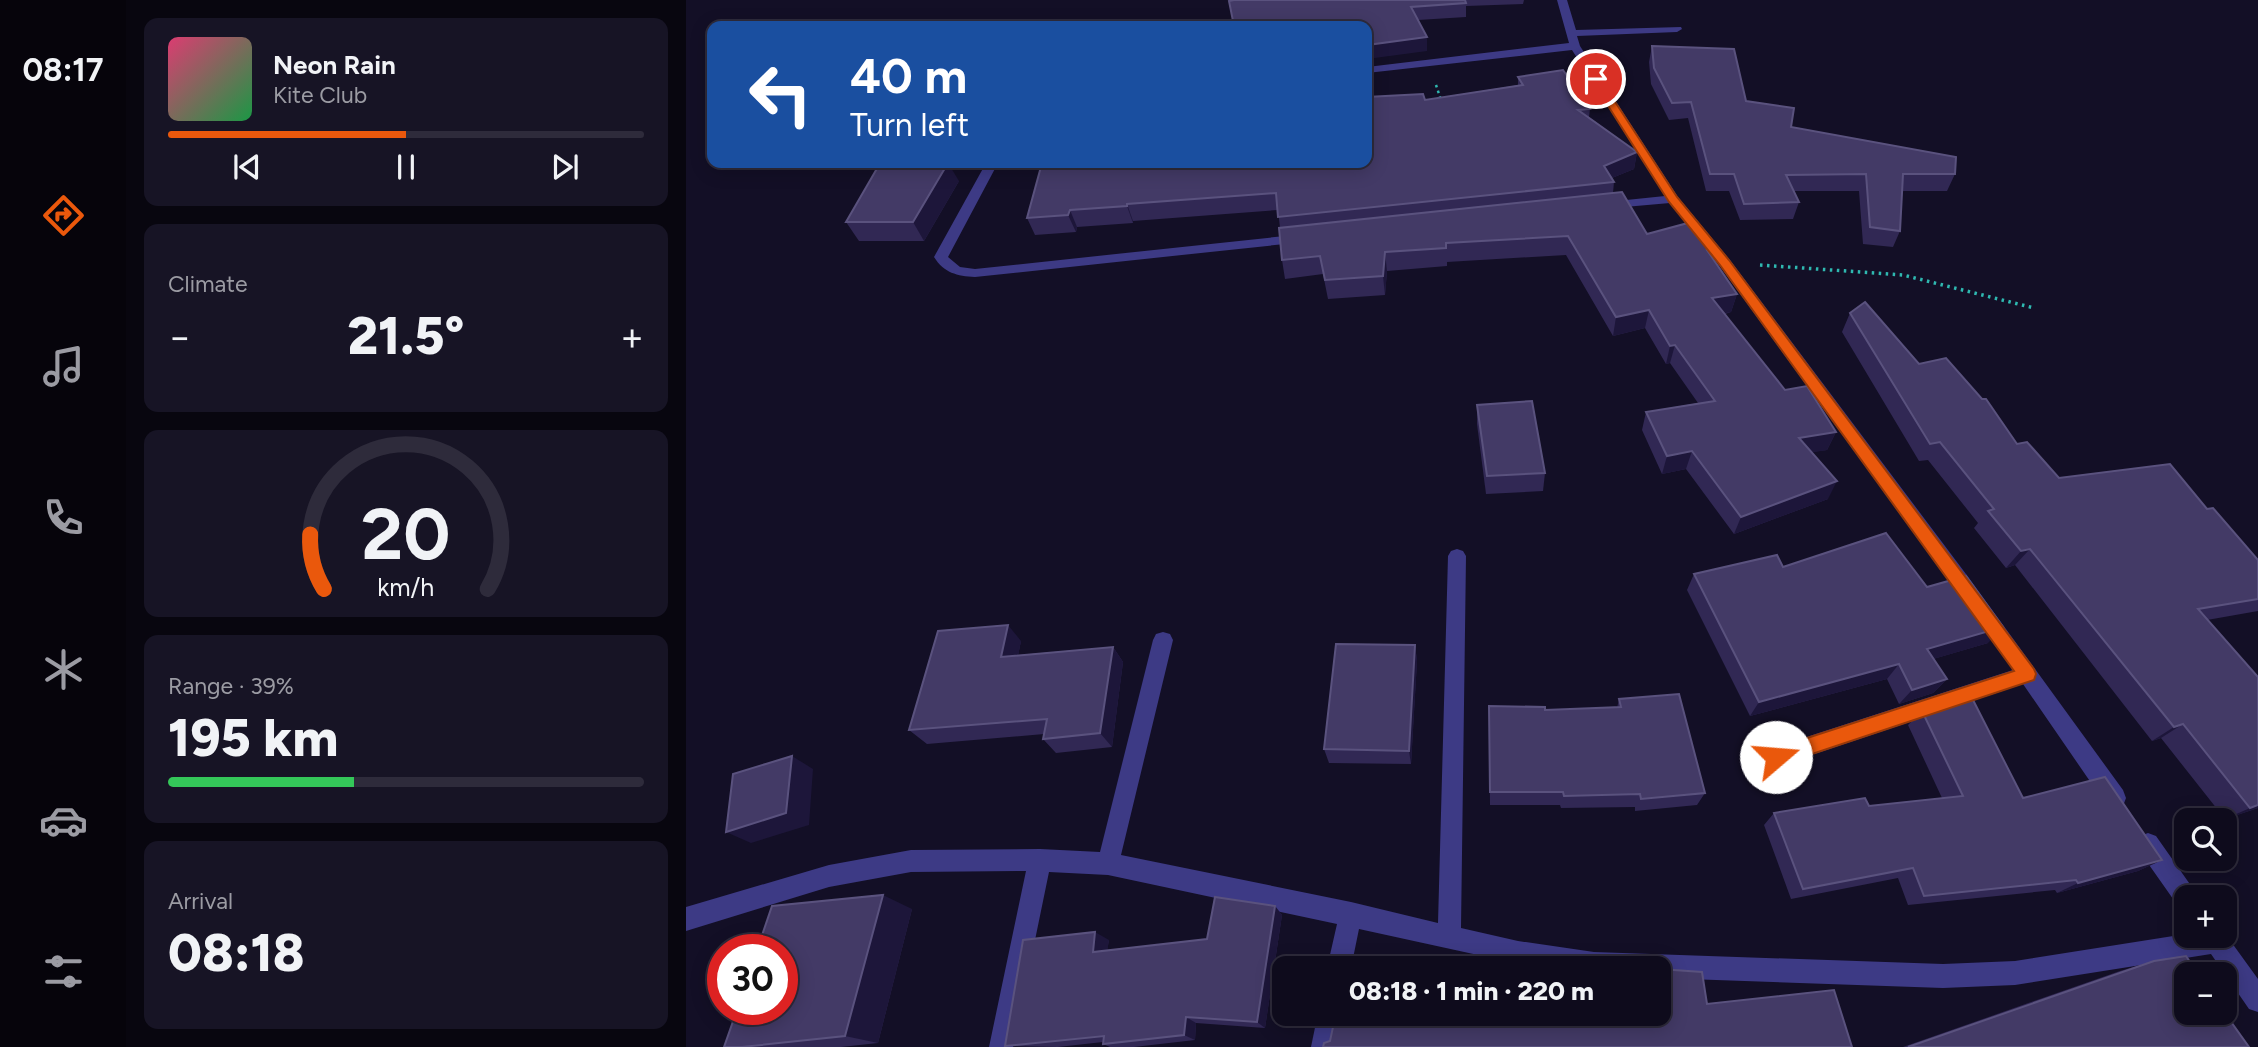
<!DOCTYPE html>
<meta charset="utf-8">
<style>
:root{--surface:#0e0b1c;--page:#171425;--text:#f1f3f6;--muted:#9b9ba3;--line:#2e2b3b;--accent:#ea580c}
body{margin:0;font-family:Figtree,sans-serif;background:var(--page);color:var(--text);height:100vh;display:flex;flex-direction:column;font-size:26px;white-space:nowrap}
*{box-sizing:border-box;margin:0}
p{font-size:23px;color:var(--muted)}
.icon{flex:none;width:38px;height:38px;fill:none;stroke:currentColor;stroke-width:2;stroke-linecap:round;stroke-linejoin:round}
.map{position:relative;flex:1;overflow:hidden}
.details{display:flex;flex-direction:column;gap:18px;padding:18px;background:#08060f;width:560px}
.details>*{flex:none}
.guide{position:absolute;left:21px;top:21px;width:665px;height:147px;border-radius:14px;box-shadow:0 4px 18px #0003,0 0 0 2px var(--line);background:#1a4fa0;color:#fff;overflow:hidden}
.buttons{position:absolute;left:1488px;top:808px;display:grid;gap:14px}
.buttons a{display:grid;place-items:center;width:63px;height:63px;border-radius:14px;background:var(--surface);box-shadow:0 4px 18px #0003,0 0 0 2px var(--line);font-size:35px}
.speed{position:absolute;left:21px;top:934px;display:flex;gap:14px;font-size:35px;font-weight:700;text-align:center}
.speed>*{display:grid;place-content:center;width:91px;height:91px;border-radius:50%;background:var(--surface);box-shadow:0 4px 18px #0003,0 0 0 2px var(--line);line-height:1}
.speed .limit{border:10px solid #d22;background:#fff;color:#111}
.pin{position:absolute;display:grid;place-items:center;width:60px;height:60px;color:#fff;margin:-30px;border:4px solid #fff;border-radius:50%;box-shadow:0 2px 7px #0007}
.me{position:absolute;width:77px;margin:-38px;rotate:72deg;stroke-linejoin:round;filter:drop-shadow(0 0 5px #0008)}
.turn{display:flex;align-items:center;gap:24px;height:147px;padding:0 28px;font-size:32px}
.turn .icon{width:91px;height:91px;stroke-width:2.5}
.turn b{display:block;font-size:49px;line-height:60px}
.big{font-size:52px;font-weight:800;line-height:1.1}
.details .card{flex:1;display:flex;flex-direction:column;justify-content:center;gap:10px;min-width:0;padding:0 24px;border-radius:14px;background:var(--page)}
.details .dial{align-items:center;gap:0}
.dial svg{height:182px;overflow:visible;fill:none;stroke:var(--line);stroke-width:7;stroke-linecap:round;text-anchor:middle}
.dial text{fill:var(--text);stroke:none}
.song{display:flex;align-items:center;gap:21px}
.cover{width:84px;height:84px;border-radius:10px;background:linear-gradient(135deg,hsl(340 70% 55%),hsl(140 70% 35%))}
.played{height:7px;border-radius:4px;background:linear-gradient(90deg,var(--accent) 50%,var(--line) 50%)}
.keys{display:flex;justify-content:space-around;direction:ltr}
.heat{display:flex;justify-content:space-between;align-items:center;font-size:38px;direction:ltr}
.charge{height:10px;border-radius:5px;background:linear-gradient(90deg,#34c759 39%,var(--line) 0)}
.trip{position:absolute;left:586px;top:956px;width:399px;height:70px;border-radius:14px;background:var(--surface);box-shadow:0 4px 18px #0003,0 0 0 2px var(--line);font-weight:800;line-height:70px;text-align:center}
main{display:flex;flex:1;min-height:0}
.tabs{display:flex;flex-direction:column;width:126px;justify-content:space-around;align-items:center;background:#06040b;color:var(--muted)}
.tabs .icon{width:49px;height:49px}
.tabs .active{color:var(--accent)}
.tabs b{font-size:32px;color:var(--text)}
.map>svg:first-child{display:block}
</style>
<main>
<nav class="tabs">
<b>08:17</b>
<svg class="icon active" aria-label="directions" viewBox="0 0 24 24"><path d="M12 3l9 9-9 9-9-9zM9 14v-3h6M13 9l2 2-2 2"/></svg>
<svg class="icon" aria-label="music" viewBox="0 0 24 24"><path d="M9 18V5l10-2v13"/><circle cx="6" cy="18" r="3"/><circle cx="16" cy="16" r="3"/></svg>
<svg class="icon" aria-label="phone" viewBox="0 0 24 24"><path d="M5 4h4l2 5-3 2q2 4 5 5l2-3 5 2v4C11 20 4 13 5 4z"/></svg>
<svg class="icon" aria-label="climate" viewBox="0 0 24 24"><path d="M12 3v18M4 7l16 10M4 17L20 7"/></svg>
<svg class="icon" aria-label="car" viewBox="0 0 24 24"><path d="M5 17H2v-5l4-1 3-4h7l3 4 3 1v5h-3M9 17h6M6 11h13"/><circle cx="7" cy="17" r="2"/><circle cx="17" cy="17" r="2"/></svg>
<svg class="icon" aria-label="filters" viewBox="0 0 24 24"><path d="M4 7h16M4 17h16"/><circle cx="9" cy="7" r="2"/><circle cx="15" cy="17" r="2"/></svg>
</nav>
<section class="details">
<div class="card">
<div class="song"><i class="cover"></i><div><b>Neon Rain</b><p>Kite Club</p></div></div>
<div class="played"></div>
<div class="keys"><svg class="icon" aria-label="previous" viewBox="0 0 24 24"><path d="M18 5L8 12l10 7zM5 5v14"/></svg><svg class="icon" aria-label="pause" viewBox="0 0 24 24"><path d="M8 5v14M16 5v14"/></svg><svg class="icon" aria-label="next" viewBox="0 0 24 24"><path d="M6 5l10 7-10 7zM19 5v14"/></svg></div>
</div>
<div class="card"><p>Climate</p>
<div class="heat"><a>−</a><b class="big">21.5°</b><a>+</a></div>
</div>
<div class="card dial"><svg viewBox="0 0 100 80">
<path d="M14 69A42 42 0 1 1 86 69"/>
<path d="M14 69A42 42 0 0 1 8 45" stroke="#ea580c"/>
<text x="50" y="56" font-size="32" font-weight="700">20</text>
<text x="50" y="72" font-size="11">km/h</text>
</svg></div>
<div class="card"><p>Range · 39%</p><b class="big">195 km</b><div class="charge"></div></div>
<div class="card"><p>Arrival</p><b class="big">08:18</b></div>
</section>
<div class="map">
<svg width="1572" height="1047" viewBox="0 0 1572 1047">
<rect width="100%" height="100%" fill="#130f26"/>
<g fill="none" stroke-linecap="round" stroke-linejoin="round">
<path stroke="#2fb8b0" stroke-width="2.5" stroke-dasharray="2.5 3.5" stroke-linecap="butt" d="M 750,85 L 756,103"/>
<path stroke="#2fb8b0" stroke-width="3.5" stroke-dasharray="2.5 4.5" stroke-linecap="butt" d="M 1074,265 L 1217,275 L 1348,308"/>
<g fill="#3d3a85" fill-rule="evenodd">
<path d="M 871,0 L 881,0 L 890,30 L 995,27 L 996,29 L 991,32 L 891,36 L 894,46 L 992,197 L 1044,260 L 1280,574 L 1437,790 L 1440,798 L 1437,806 L 1429,809 L 1421,806 L 1337,684 L 1090,767 L 1083,764 L 1080,757 L 1083,750 L 1090,747 L 1327,670 L 1034,266 L 984,203 L 916,209 L 916,203 L 921,202 L 979,196 L 886,50 L 681,73 L 681,67 L 883,43 Z"/>
<path d="M 300,163 L 312,163 L 262,257 L 274,267 L 289,269 L 618,234 L 625,238 L 618,242 L 289,277 C 271,276 258,273 248,257 Z"/>
<path d="M 771,549 L 777,551 L 780,556 L 775,928 L 832,941 L 908,952 L 1257,964 L 1329,961 L 1500,934 L 1538,936 L 1538,932 L 1572,979 L 1572,1012 L 1563,1009 L 1525,954 L 1329,985 L 1257,988 L 973,978 L 973,968 L 852,968 L 673,929 L 665,968 L 641,968 L 651,924 L 422,875 L 363,872 L 327,1047 L 303,1047 L 340,871 L 225,872 L 143,887 L 0,931 L 0,907 L 143,865 L 225,850 L 354,849 L 414,852 L 467,640 L 470,634 L 477,632 L 484,634 L 487,640 L 435,855 L 665,902 L 752,923 L 762,556 L 765,551 Z"/>
<path d="M 1462,833 L 1470,836 L 1508,890 L 1511,898 L 1500,898 L 1500,909 L 1492,906 L 1454,852 L 1451,844 L 1454,836 Z"/>
<path d="M 632,1013 L 656,1013 L 649,1047 L 625,1047 Z"/>
</g>
</g>
<g fill="#312854">
<path d="M 548,0 L 838,0 L 837,4 L 780,6 L 780,17 L 732,20 L 741,51 Z"/>
<path d="M 966,46 L 1105,127 L 1269,174 L 1261,191 L 1216,191 L 1214,231 L 1207,247 L 1177,244 L 1173,191 L 1108,191 L 1113,202 L 1107,219 L 1054,220 L 1043,191 L 1020,191 L 1002,118 L 983,120 L 965,84 L 963,62 Z"/>
<path d="M 832,77 L 904,109 L 903,117 L 951,152 L 948,169 L 926,178 L 928,182 L 927,193 L 961,234 L 1025,249 L 1023,254 L 1051,294 L 1045,312 L 1039,314 L 1099,390 L 1150,432 L 1141,450 L 1125,452 L 1142,499 L 1048,534 L 1000,469 L 976,474 L 956,430 L 960,412 L 1012,403 L 984,363 L 980,364 L 959,328 L 927,336 L 880,255 L 761,262 L 761,266 L 701,271 L 699,295 L 642,299 L 637,274 L 599,279 L 596,260 L 594,228 L 592,210 L 447,221 L 447,223 L 391,227 L 390,232 L 349,235 L 341,218 L 739,100 L 832,85 Z"/>
<path d="M 273,181 L 238,241 L 173,241 L 160,222 Z"/>
<path d="M 1164,313 L 1233,364 L 1373,478 L 1521,509 L 1572,560 L 1572,611 L 1521,620 L 1572,808 L 1539,819 L 1475,738 L 1466,741 L 1329,565 L 1320,568 L 1288,528 L 1292,523 L 1242,460 L 1233,461 L 1156,332 Z"/>
<path d="M 791,405 L 859,473 L 857,491 L 800,494 L 791,424 Z"/>
<path d="M 1097,567 L 1241,587 L 1302,643 L 1247,659 L 1261,679 L 1247,693 L 1213,704 L 1201,679 L 1064,716 L 1001,590 L 1008,574 Z"/>
<path d="M 335,641 L 332,655 L 427,647 L 437,662 L 426,747 L 370,753 L 357,739 L 358,734 L 241,744 L 223,730 Z"/>
<path d="M 729,645 L 731,661 L 725,764 L 643,763 L 638,749 Z"/>
<path d="M 933,699 L 1019,793 L 1011,805 L 949,811 L 949,807 L 875,808 L 874,805 L 804,805 L 803,706 L 859,710 L 931,708 Z"/>
<path d="M 1236,711 L 1337,798 L 1476,860 L 1452,871 L 1371,893 L 1369,890 L 1222,905 L 1212,878 L 1105,899 L 1078,825 L 1088,813 L 1183,806 L 1256,798 L 1222,725 Z"/>
<path d="M 589,906 L 596,915 L 579,1028 L 510,1023 L 509,1040 L 448,1047 L 424,1047 L 417,1044 L 417,1042 L 372,1047 L 319,1046 L 423,940 L 421,950 L 521,939 Z"/>
<path d="M 226,909 L 192,1043 L 155,1047 L 38,1047 Z"/>
<path d="M 1468,961 L 1563,1047 L 1217,1047 L 1434,971 Z"/>
</g>
<g fill="#1d163a">
<path d="M 741,37 L 741,51 L 681,59 L 681,45 Z"/>
<path d="M 951,152 L 948,169 L 916,182 L 918,166 Z"/>
<path d="M 262,163 L 273,181 L 238,241 L 227,222 Z"/>
<path d="M 441,204 L 447,221 L 447,223 L 441,206 Z"/>
<path d="M 384,210 L 391,227 L 390,232 L 382,215 Z"/>
<path d="M 699,252 L 701,271 L 699,295 L 697,276 Z"/>
<path d="M 1051,294 L 1045,312 L 1021,317 L 1026,298 Z"/>
<path d="M 963,310 L 959,328 L 927,336 L 930,317 Z"/>
<path d="M 989,345 L 984,363 L 980,364 L 984,346 Z"/>
<path d="M 1150,432 L 1141,450 L 1105,456 L 1113,438 Z"/>
<path d="M 1006,451 L 1000,469 L 976,474 L 981,456 Z"/>
<path d="M 1151,481 L 1142,499 L 1048,534 L 1055,517 Z"/>
<path d="M 1344,549 L 1329,565 L 1320,568 L 1335,551 Z"/>
<path d="M 322,625 L 335,641 L 329,672 L 315,657 Z"/>
<path d="M 1317,627 L 1302,643 L 1227,665 L 1241,649 Z"/>
<path d="M 729,645 L 731,661 L 725,764 L 723,751 Z"/>
<path d="M 427,647 L 437,662 L 426,747 L 414,733 Z"/>
<path d="M 1213,664 L 1201,679 L 1064,716 L 1073,702 Z"/>
<path d="M 1261,679 L 1247,693 L 1213,704 L 1226,690 Z"/>
<path d="M 1497,724 L 1475,738 L 1466,741 L 1488,727 Z"/>
<path d="M 106,756 L 127,769 L 123,825 L 65,843 L 40,832 Z"/>
<path d="M 1572,805 L 1572,808 L 1539,819 L 1564,808 Z"/>
<path d="M 1476,860 L 1452,871 L 1371,893 L 1392,883 Z"/>
<path d="M 197,895 L 226,909 L 192,1043 L 159,1036 Z"/>
<path d="M 589,906 L 596,915 L 579,1028 L 571,1022 Z"/>
<path d="M 409,932 L 423,940 L 420,959 L 407,952 Z"/>
<path d="M 500,1017 L 510,1023 L 509,1040 L 498,1035 Z"/>
</g>
<g fill="#433a66" stroke="#5a527e" stroke-width="2">
<path d="M 548,0 L 779,0 L 780,3 L 725,7 L 741,37 L 681,45 L 681,26 L 548,26 L 543,1 Z"/>
<path d="M 966,46 L 1048,49 L 1060,101 L 1108,108 L 1105,127 L 1270,157 L 1269,174 L 1217,174 L 1214,231 L 1184,227 L 1180,174 L 1100,175 L 1113,202 L 1058,204 L 1048,174 L 1024,174 L 1005,102 L 986,103 L 968,68 Z"/>
<path d="M 877,70 L 904,109 L 892,110 L 951,152 L 918,166 L 928,182 L 592,217 L 590,193 L 441,204 L 441,206 L 384,210 L 382,215 L 341,218 L 356,163 L 681,163 L 681,97 L 737,94 L 739,100 L 837,85 L 832,77 Z"/>
<path d="M 246,163 L 262,163 L 227,222 L 160,222 L 193,165 Z"/>
<path d="M 936,192 L 961,234 L 1002,223 L 1025,249 L 1021,250 L 1051,294 L 1026,298 L 1099,390 L 1121,386 L 1150,432 L 1113,438 L 1151,481 L 1055,517 L 1006,451 L 981,456 L 960,412 L 1029,401 L 989,345 L 984,346 L 963,310 L 930,317 L 882,236 L 760,243 L 760,248 L 699,252 L 697,276 L 639,280 L 634,256 L 596,260 L 593,228 Z"/>
<path d="M 1179,302 L 1233,364 L 1260,358 L 1296,399 L 1300,399 L 1331,444 L 1341,442 L 1373,478 L 1484,464 L 1521,509 L 1527,508 L 1572,560 L 1572,599 L 1512,609 L 1572,677 L 1572,805 L 1564,808 L 1497,724 L 1488,727 L 1344,549 L 1335,551 L 1302,511 L 1308,509 L 1254,442 L 1244,444 L 1164,313 Z"/>
<path d="M 846,401 L 859,473 L 801,476 L 791,405 Z"/>
<path d="M 1200,533 L 1241,587 L 1280,576 L 1317,627 L 1241,649 L 1261,679 L 1226,690 L 1213,664 L 1073,702 L 1008,574 L 1091,555 L 1097,567 Z"/>
<path d="M 322,625 L 315,657 L 427,647 L 414,733 L 357,739 L 361,719 L 223,730 L 252,631 Z"/>
<path d="M 650,644 L 729,645 L 723,751 L 638,749 Z"/>
<path d="M 993,694 L 1019,793 L 955,799 L 954,794 L 878,796 L 877,792 L 804,792 L 803,706 L 859,707 L 859,710 L 935,707 L 933,699 Z"/>
<path d="M 1275,698 L 1277,702 L 1287,700 L 1337,798 L 1419,777 L 1476,860 L 1392,883 L 1390,880 L 1238,896 L 1227,868 L 1117,889 L 1088,813 L 1179,798 L 1183,806 L 1277,796 L 1236,711 Z"/>
<path d="M 106,756 L 100,813 L 40,832 L 47,774 Z"/>
<path d="M 197,895 L 159,1036 L 56,1047 L 38,1047 L 51,1010 L 96,1010 L 96,950 L 71,950 L 86,906 Z"/>
<path d="M 529,897 L 589,906 L 571,1022 L 500,1017 L 498,1035 L 417,1044 L 418,1036 L 319,1046 L 337,940 L 409,932 L 407,952 L 521,939 Z"/>
<path d="M 1500,956 L 1513,975 L 1500,975 L 1500,1013 L 1538,1013 L 1538,1012 L 1563,1047 L 1222,1047 L 1468,961 Z"/>
<path d="M 973,969 L 1016,972 L 1021,1004 L 1148,990 L 1166,1047 L 637,1047 L 638,1043 L 644,1041 L 650,1013 L 973,1013 Z"/>
</g>
<path fill="#ea580c" stroke="#983908" stroke-width="2" d="M 906,77 L 913,77 L 991,197 L 1043,260 L 1348,669 L 1350,674 L 1348,680 L 1090,766 L 1083,764 L 1080,757 L 1083,751 L 1090,748 L 1328,671 L 1034,265 L 983,202 L 905,79 Z"/>
</svg>
<div class="buttons">
<a><svg class="icon" aria-label="search" viewBox="0 0 24 24"><circle cx="10" cy="10" r="6"/><path d="M15 15l6 6"/></svg></a>
<a>+</a>
<a>−</a>
</div>
<div class="speed"><div class="limit">30</div></div>
<div class="pin" style="left:910px;top:79px;background:#d93025"><svg class="icon" aria-label="arrive" viewBox="0 0 24 24"><path d="M6 21V4h12l-3 4 3 4H6"/></svg></div>
<svg class="me" style="left:1090px;top:757px" viewBox="-20 -20 40 40"><circle r="19" fill="#fff"/><path d="M0-13L10 11 0 6-10 11z" fill="#ea580c"/></svg>
<div class="trip">08:18 · 1 min · 220 m</div>
<div class="guide">
<div class="turn"><svg class="icon" aria-label="left" viewBox="0 0 24 24"><path d="M17 20v-9H6M10 6l-5 5 5 5"/></svg><div><b>40 m</b>Turn left</div></div>
</div>
</div>
</main>
